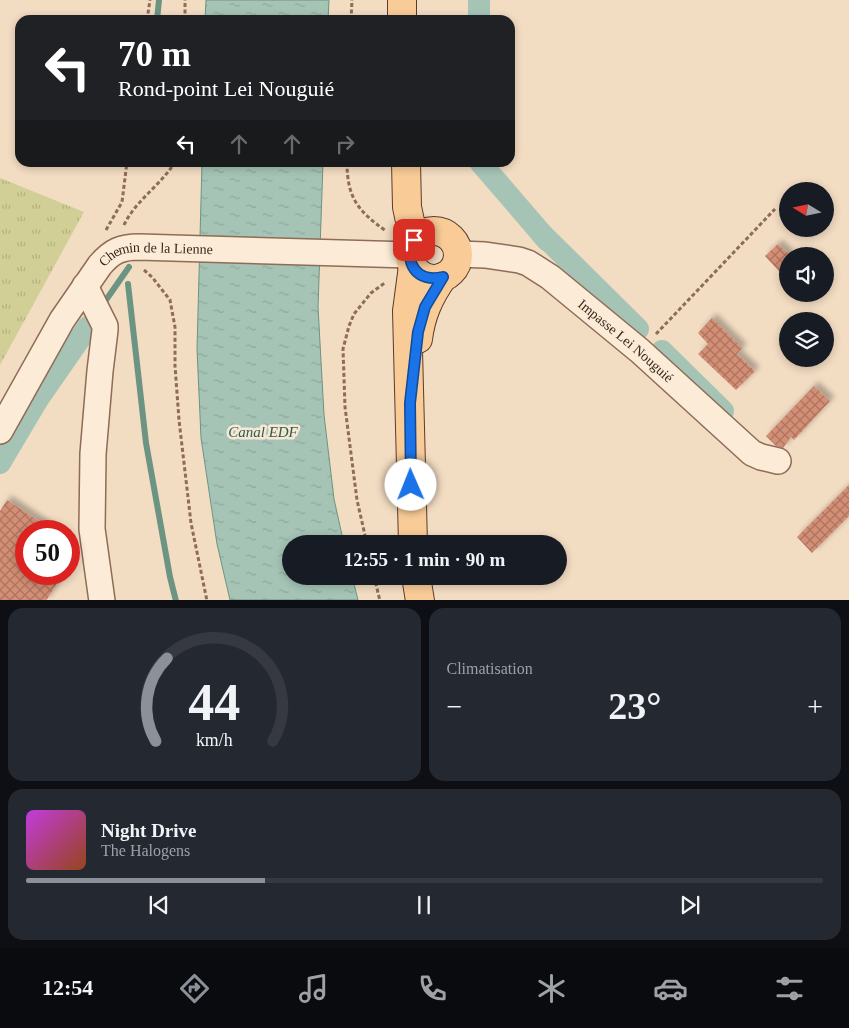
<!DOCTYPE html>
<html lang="fr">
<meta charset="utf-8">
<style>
:root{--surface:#171b24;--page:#242831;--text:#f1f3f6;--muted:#9ea1a6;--line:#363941;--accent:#8c9099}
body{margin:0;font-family:Georgia,serif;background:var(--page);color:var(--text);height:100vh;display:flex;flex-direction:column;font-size:19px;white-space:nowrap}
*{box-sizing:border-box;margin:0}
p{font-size:16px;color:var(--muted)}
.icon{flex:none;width:28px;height:28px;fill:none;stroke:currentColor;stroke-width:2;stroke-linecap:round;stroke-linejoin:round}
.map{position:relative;height:600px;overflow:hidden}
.drawer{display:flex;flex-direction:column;gap:8px;padding:8px;background:#0d0f14;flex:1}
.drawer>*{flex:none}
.top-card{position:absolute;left:15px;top:15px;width:500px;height:152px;border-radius:15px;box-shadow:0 2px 8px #0003;background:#202124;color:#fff;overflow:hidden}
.needle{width:32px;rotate:280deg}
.buttons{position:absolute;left:779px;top:182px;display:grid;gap:10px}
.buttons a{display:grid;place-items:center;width:55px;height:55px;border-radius:50%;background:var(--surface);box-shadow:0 2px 8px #0003;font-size:25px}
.speed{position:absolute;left:15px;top:520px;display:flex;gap:10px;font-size:25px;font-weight:700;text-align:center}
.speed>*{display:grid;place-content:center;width:65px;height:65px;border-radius:50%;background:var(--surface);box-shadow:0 2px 8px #0003;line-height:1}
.speed .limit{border:8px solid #d22;background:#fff;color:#111}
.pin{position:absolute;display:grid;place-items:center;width:42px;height:42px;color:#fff;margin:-21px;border-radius:10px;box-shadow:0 2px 8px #0006}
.me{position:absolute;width:55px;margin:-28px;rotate:359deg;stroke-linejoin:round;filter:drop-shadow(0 0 4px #0008)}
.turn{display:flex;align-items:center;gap:18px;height:105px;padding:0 20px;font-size:22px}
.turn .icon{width:65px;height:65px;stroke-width:2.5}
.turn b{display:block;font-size:35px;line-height:42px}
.lanes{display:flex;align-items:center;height:48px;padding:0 20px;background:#0003;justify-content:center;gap:25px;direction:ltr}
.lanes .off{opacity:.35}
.big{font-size:38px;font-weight:600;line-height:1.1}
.drawer .card{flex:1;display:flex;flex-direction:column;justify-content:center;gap:8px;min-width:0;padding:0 18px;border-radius:15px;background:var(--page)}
.drawer .dial{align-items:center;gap:0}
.dial svg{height:130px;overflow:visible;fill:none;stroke:var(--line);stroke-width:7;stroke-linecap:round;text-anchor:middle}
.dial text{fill:var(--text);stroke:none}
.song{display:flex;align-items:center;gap:15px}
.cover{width:60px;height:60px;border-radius:8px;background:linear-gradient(135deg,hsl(290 70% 55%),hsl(20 70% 35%))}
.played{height:5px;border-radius:2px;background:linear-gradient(90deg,var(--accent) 30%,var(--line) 30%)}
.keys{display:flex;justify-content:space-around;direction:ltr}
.heat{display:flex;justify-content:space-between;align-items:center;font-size:28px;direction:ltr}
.drawer .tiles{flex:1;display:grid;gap:8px;grid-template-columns:1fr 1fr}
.card:last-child{grid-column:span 2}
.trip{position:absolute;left:282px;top:535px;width:285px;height:50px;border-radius:25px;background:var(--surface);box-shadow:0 2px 8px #0003;font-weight:600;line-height:50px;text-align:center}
.dock{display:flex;height:80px;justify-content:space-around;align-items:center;background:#090b0e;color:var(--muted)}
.dock .icon{width:35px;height:35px}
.dock .selected{color:var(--accent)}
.dock b{font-size:22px;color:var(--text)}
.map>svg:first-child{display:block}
</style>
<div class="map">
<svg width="849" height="601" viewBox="0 0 849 601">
<defs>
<pattern id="grass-tufts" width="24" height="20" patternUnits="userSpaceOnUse" patternTransform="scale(1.25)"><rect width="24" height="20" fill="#d1cf95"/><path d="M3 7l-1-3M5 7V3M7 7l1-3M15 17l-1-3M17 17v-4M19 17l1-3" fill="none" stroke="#b4b280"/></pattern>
<pattern id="water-ripples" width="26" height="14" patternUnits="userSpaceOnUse" patternTransform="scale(1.25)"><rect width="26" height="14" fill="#a5c4b6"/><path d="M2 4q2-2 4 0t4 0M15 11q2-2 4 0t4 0" fill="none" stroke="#8fa89c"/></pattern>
<pattern id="building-cross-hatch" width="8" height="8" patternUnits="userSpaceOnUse" patternTransform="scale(1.25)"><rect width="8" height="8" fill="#d38e75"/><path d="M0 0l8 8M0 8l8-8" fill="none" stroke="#ac745f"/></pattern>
<filter id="shadow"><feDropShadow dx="4.5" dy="-4.5" stdDeviation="2.5" flood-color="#0004"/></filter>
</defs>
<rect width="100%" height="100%" fill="#f2dcc2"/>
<path fill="url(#grass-tufts)" d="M 0,178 L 84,212 L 0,365 Z"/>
<g fill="url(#water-ripples)" stroke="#6b9483">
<path d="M 206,0 L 329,0 L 328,20 L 205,20 Z"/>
<path d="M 202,163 L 323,163 L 318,307 L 324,415 L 334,499 L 344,544 L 291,544 L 291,576 L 352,576 L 358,600 L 230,600 L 217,544 L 201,438 L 197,349 Z"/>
</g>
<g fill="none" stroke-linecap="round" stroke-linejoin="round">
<g stroke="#6b9483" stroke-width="6">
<path d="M 157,20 L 159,0"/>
<path d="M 128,284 L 146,443 L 170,577 L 176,601"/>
<path d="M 106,300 L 129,267"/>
</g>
<g stroke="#a5c4b6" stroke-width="22">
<path d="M 479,20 L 479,0"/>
<path d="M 480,162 L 547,240"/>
<path d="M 544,236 L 638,329"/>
<path d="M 662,351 L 723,411"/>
<path d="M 0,463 L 38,399 L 88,327"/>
</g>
</g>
<g fill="url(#building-cross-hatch)" filter="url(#shadow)">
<path d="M 778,244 L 788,253 L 788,281 L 765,256 Z"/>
<path d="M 712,318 L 742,348 L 737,354 L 755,371 L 736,390 L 698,354 L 708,344 L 698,333 Z"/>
<path d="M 814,386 L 830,401 L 794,440 L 791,437 L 783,448 L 776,446 L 766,436 Z"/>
<path d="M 849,485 L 849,516 L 812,553 L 797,537 Z"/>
<path d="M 7,500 L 54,531 L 26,531 L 26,574 L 63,574 L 46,601 L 0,601 L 0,511 Z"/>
</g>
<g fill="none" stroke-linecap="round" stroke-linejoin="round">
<defs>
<g id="minor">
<path id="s1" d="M 458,254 L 485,255 L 519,260 L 528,263 L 550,277 L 640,351 L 752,453 L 761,457 L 778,461"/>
<path d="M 85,286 L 105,326 L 105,330 L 100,371 L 93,454 L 92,529 L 102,601"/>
<path id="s2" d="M 0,431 L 62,320 L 100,265 C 112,251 121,247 139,247 L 410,255"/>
</g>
<g id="major">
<path d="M 402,0 L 402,20"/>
<path d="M 406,162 L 407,207 L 414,240"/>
<circle cx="434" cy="255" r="24"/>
<path d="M 413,266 L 407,311 L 413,544"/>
<path d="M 418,339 C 421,315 429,297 443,277"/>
<path d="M 416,576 L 420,601"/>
</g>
</defs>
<use href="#minor" stroke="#8e6c57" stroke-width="28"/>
<use href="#major" stroke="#5b3b2c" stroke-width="30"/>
<g stroke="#8e6c57" stroke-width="3" stroke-dasharray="4 2.5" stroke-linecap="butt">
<path d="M 147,20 L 150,0"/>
<path d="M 185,20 L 185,0"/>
<path d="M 351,20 L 352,0"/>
<path d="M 347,162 C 347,198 358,211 386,231"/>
<path d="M 124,225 C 135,201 161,185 175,162"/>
<path d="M 106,230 L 122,202 L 127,162"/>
<path d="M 144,270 L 152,277 L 170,300 L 175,327 L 175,366 L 179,420 L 191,523 L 207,601"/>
<path d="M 656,334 L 775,209"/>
<path d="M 367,544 L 357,500 L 345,407 L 343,349 L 349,326 L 354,314 L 371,293 L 386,282"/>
<path d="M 374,576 L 380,601"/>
</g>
<use href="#minor" stroke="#fcebd6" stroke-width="25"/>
<use href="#major" stroke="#f8cb97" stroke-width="28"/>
</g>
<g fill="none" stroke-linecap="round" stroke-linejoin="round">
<defs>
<path id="route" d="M 411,485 L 410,403 L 418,332 L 425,307 L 443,277 C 417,283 403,263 414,240"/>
</defs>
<use href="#route" stroke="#114b97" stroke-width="12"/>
<use href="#route" stroke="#1a73e8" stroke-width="9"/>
</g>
<g text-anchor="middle" stroke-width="5" stroke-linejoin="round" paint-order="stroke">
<g font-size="14" fill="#3c271d" stroke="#f8e8d3">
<text dy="5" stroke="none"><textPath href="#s2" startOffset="254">Chemin de la Lienne</textPath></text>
<text dy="5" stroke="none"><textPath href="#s1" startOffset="196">Impasse Lei Nouguié</textPath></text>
</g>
<g font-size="15" font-style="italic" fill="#2b5d52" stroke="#f8e8d3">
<text x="263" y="437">Canal EDF</text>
</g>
</g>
</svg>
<div class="buttons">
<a><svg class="needle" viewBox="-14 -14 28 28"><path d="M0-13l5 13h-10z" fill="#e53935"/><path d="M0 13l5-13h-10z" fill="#9ea1a6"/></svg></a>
<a><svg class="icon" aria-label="sound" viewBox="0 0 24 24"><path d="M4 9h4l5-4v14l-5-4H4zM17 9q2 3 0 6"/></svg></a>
<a><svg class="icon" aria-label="layers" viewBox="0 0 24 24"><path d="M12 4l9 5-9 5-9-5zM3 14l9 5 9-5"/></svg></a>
</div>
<div class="speed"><div class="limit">50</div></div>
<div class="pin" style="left:414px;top:240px;background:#d93025"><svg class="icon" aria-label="arrive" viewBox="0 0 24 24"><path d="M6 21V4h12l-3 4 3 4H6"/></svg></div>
<svg class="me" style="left:411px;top:485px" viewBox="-20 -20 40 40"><circle r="19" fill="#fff"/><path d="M0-13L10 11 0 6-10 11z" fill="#1a73e8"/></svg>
<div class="trip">12:55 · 1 min · 90 m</div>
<div class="top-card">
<div class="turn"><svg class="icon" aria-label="left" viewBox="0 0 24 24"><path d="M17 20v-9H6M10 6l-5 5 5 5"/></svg><div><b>70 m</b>Rond-point Lei Nouguié</div></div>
<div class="lanes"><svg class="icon" aria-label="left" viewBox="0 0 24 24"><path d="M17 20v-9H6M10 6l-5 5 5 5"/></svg><svg class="icon off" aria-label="ahead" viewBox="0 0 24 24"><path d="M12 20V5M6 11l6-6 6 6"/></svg><svg class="icon off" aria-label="ahead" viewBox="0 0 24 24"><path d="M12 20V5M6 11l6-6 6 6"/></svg><svg class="icon off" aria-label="right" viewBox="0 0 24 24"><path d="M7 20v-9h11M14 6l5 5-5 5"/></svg></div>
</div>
</div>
<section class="drawer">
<div class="tiles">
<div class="card dial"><svg viewBox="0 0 100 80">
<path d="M14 69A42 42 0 1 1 86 69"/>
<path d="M14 69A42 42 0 0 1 21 18" stroke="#8c9099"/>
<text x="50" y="56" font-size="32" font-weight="700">44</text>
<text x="50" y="72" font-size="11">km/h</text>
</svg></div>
<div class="card"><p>Climatisation</p>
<div class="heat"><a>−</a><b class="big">23°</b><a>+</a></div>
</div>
<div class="card">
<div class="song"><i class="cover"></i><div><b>Night Drive</b><p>The Halogens</p></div></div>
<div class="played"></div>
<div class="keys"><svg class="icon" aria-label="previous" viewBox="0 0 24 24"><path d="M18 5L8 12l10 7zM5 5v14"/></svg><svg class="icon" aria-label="pause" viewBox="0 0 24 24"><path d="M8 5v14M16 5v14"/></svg><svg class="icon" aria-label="next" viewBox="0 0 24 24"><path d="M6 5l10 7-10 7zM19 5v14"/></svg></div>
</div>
</div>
</section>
<nav class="dock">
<b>12:54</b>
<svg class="icon selected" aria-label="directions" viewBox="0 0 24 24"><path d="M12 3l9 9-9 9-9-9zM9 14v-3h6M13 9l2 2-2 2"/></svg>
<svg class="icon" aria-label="music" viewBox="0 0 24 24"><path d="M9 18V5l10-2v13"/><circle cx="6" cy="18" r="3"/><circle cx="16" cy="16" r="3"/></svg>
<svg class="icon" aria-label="phone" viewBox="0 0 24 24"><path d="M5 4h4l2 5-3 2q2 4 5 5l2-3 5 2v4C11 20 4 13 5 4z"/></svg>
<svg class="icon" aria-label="climate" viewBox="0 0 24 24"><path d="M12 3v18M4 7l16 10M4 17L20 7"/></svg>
<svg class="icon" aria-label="car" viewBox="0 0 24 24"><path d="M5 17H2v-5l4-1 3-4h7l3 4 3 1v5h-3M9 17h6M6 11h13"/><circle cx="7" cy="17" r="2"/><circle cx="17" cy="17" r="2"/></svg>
<svg class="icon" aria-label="filters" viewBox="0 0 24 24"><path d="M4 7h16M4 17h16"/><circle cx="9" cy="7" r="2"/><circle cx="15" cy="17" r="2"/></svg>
</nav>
